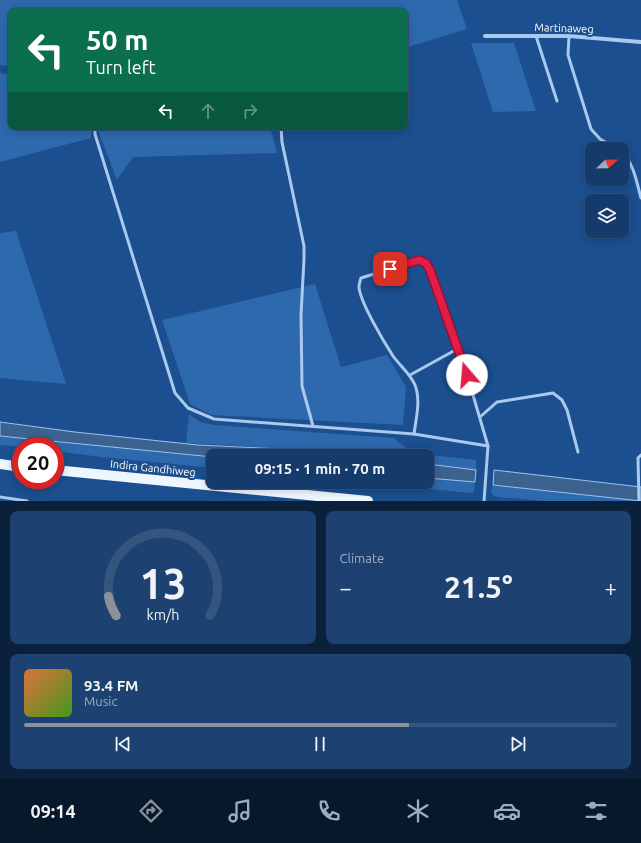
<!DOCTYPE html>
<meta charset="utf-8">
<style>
body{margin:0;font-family:Ubuntu,sans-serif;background:#1d4271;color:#f1f3f6;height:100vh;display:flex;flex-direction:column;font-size:15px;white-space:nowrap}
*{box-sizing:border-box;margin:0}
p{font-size:13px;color:#9dadc1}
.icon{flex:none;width:22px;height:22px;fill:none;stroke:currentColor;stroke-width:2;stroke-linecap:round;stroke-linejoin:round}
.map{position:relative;height:501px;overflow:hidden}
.side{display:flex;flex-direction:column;gap:10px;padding:10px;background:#0b203b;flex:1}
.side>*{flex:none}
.guide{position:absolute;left:8px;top:8px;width:400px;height:122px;border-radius:8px;box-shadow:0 2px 10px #0003,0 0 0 1px #33557e;background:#0b6e4f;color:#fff;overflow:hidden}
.needle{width:26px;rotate:68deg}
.tools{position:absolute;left:585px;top:142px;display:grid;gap:8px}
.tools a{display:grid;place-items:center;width:44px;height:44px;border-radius:8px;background:#143b6b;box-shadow:0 2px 10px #0003,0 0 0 1px #33557e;font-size:20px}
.speed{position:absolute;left:12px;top:437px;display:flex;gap:8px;font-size:20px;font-weight:700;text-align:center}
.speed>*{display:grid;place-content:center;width:52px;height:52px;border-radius:50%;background:#143b6b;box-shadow:0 2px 10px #0003,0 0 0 1px #33557e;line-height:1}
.speed .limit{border:6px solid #d22;background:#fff;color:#111}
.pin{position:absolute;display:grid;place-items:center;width:34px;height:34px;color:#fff;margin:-17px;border-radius:8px;box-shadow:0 2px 6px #0006}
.me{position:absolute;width:44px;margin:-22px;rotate:342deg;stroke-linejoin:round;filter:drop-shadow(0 0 3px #0008)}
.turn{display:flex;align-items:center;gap:14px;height:84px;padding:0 12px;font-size:18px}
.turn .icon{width:52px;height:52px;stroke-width:2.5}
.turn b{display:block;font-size:28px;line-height:34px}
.lanes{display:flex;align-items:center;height:38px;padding:0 12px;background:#0003;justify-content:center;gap:20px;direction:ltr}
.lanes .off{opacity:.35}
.big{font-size:30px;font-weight:600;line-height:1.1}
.side .card{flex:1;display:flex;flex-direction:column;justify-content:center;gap:6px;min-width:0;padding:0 14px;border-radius:8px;background:#1d4271}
.side .dial{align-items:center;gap:0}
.dial svg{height:104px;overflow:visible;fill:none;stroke:#33557e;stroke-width:7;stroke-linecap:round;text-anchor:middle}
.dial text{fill:#f1f3f6;stroke:none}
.song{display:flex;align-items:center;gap:12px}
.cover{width:48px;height:48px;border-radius:6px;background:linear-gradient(135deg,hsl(20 70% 55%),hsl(100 70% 35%))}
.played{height:4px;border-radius:2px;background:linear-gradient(90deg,#8c9099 65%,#33557e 65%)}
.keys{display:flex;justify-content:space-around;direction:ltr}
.heat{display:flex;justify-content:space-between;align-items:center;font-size:22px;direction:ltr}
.side .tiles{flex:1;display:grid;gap:10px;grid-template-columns:1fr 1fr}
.card:last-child{grid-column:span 2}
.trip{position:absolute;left:206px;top:449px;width:228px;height:40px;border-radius:8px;background:#143b6b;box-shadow:0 2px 10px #0003,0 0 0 1px #33557e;font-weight:600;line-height:40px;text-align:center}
.tab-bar{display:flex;height:64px;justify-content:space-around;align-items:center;background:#08182b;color:#9dadc1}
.tab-bar .icon{width:28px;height:28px}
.tab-bar .selected{color:#8c9099}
.tab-bar b{font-size:18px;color:#f1f3f6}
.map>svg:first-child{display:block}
.green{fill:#2e69ad}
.water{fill:#3c6290;stroke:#9cc4f0}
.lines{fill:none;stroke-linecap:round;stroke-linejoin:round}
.lane{stroke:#a9c9ee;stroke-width:3}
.street{stroke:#a9c9ee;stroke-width:4}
.primary{stroke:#f0f6ff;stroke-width:10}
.route-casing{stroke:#92132f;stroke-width:10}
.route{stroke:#e11d48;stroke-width:7}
.labels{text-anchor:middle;stroke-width:4;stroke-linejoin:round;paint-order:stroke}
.street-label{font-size:11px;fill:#fff;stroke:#1b4f8f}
</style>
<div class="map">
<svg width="641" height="501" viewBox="0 0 641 501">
<rect width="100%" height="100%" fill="#1b4f8f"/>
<!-- green -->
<g class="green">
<polygon points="0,0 457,0 467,29 405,48 405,11 11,11 11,66 0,65"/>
<polygon points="471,43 514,43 536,111 493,112"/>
<polygon points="0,73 11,75 11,127 91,127 91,138 0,162"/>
<polygon points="98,127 270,127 277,153 133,157 117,180 99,133"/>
<polygon points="16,231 66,384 0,378 0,233"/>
<polygon points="315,284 341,367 387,355 406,387 403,425 211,415 190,404 162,320"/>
<polygon points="189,414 200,422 214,425 394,438 412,453 476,460 476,470 427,464 427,456 362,456 324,451 186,443"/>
<polygon points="0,436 213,457 213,468 101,457 55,451 55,446 21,447 0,445"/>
<polygon points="427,478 475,482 474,492 472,493 355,482 427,482"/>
<polygon points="493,485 641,501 544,501 498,497 493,495 491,492"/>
</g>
<!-- water -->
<g class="water">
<polygon points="0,422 75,432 198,445 324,451 362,456 213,456 213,457 0,436"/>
<polygon points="427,464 476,470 475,482 427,478"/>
<polygon points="494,470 641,487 641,501 493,485"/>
</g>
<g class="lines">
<!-- lane -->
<g class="lane">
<polyline points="536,36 557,101"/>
<polyline points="569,36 568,55 591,129 600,139 618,149"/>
<polyline points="95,127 95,134 175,393 188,408 214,419 414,434 488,446"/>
<polyline points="281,127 282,142 304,246 304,259 301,315 302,386 313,426"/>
<path d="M 622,153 C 634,163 637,184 641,198"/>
<polyline points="410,375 459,348"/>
<polyline points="480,417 497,402 553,393 562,400 567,410 578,452"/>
<path d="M 414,434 C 416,419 421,400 415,385 C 410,373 400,366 393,356 C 384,342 360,302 359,287 C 359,284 360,281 361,278 L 419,260 L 426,263 L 430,270 L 463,361 L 488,446 L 484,501"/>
<polyline points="0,497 27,501"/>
<polyline points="639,501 638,458 641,455"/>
</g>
<!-- street -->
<polyline class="street" points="485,36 569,36 641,42"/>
<!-- primary -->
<g class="primary">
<polyline points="0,464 21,467"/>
<polyline points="55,470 368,501"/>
</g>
</g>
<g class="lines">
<defs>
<polyline id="route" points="390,269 419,260 426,263 430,270 467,375"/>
</defs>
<!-- route casing -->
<use href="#route" class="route-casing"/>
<!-- route -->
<use href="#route" class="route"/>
</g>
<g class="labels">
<!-- street labels -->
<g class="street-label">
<text transform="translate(564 28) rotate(2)" y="4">Martinaweg</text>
<text transform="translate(153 468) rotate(6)" y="4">Indira Gandhiweg</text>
</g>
</g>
</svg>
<div class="tools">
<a><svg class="needle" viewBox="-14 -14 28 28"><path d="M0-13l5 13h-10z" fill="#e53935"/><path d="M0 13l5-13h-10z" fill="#9dadc1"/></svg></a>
<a><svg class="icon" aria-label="layers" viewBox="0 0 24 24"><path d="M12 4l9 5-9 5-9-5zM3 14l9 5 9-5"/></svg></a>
</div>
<div class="speed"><div class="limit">20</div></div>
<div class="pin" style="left:390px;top:269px;background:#d93025"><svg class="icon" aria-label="arrive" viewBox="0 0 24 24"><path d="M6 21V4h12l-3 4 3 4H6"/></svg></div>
<svg class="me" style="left:467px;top:375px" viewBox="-20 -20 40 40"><circle r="19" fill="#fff"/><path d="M0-13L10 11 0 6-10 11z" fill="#e11d48"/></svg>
<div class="trip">09:15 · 1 min · 70 m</div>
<div class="guide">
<div class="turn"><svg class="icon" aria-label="left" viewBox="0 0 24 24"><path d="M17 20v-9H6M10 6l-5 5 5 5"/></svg><div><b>50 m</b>Turn left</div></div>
<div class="lanes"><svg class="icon" aria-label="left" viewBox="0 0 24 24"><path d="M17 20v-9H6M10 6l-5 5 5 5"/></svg><svg class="icon off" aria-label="ahead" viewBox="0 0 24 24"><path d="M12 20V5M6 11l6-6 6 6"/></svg><svg class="icon off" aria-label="right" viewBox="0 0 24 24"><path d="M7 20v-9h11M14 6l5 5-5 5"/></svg></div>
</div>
</div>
<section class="side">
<div class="tiles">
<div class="card dial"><svg viewBox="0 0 100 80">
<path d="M14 69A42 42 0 1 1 86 69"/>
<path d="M14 69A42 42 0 0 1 8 54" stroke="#8c9099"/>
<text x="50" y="56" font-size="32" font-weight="700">13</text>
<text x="50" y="72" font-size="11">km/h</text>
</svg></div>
<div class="card"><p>Climate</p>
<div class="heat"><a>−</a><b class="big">21.5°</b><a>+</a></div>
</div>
<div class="card">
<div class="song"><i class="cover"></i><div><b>93.4 FM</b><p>Music</p></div></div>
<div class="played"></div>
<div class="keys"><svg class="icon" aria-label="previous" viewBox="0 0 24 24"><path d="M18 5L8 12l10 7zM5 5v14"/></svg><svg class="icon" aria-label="pause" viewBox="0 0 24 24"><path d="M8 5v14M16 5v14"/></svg><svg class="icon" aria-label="next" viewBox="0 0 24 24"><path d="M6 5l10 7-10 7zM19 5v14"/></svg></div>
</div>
</div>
</section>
<nav class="tab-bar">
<b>09:14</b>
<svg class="icon selected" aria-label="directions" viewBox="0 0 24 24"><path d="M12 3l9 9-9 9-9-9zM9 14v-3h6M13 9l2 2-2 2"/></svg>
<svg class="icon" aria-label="music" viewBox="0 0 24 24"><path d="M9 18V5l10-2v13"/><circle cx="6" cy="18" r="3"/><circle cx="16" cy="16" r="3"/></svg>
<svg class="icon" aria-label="phone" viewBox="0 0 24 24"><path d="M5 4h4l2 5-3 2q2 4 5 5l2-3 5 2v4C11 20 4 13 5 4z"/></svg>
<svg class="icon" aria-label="climate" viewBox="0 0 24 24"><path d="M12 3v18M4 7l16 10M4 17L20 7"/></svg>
<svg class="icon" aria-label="car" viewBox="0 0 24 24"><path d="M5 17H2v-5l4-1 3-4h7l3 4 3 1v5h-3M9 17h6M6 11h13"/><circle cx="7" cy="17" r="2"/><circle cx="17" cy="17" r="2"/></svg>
<svg class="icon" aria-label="filters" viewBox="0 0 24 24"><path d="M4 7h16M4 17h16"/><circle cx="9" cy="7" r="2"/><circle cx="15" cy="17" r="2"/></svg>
</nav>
